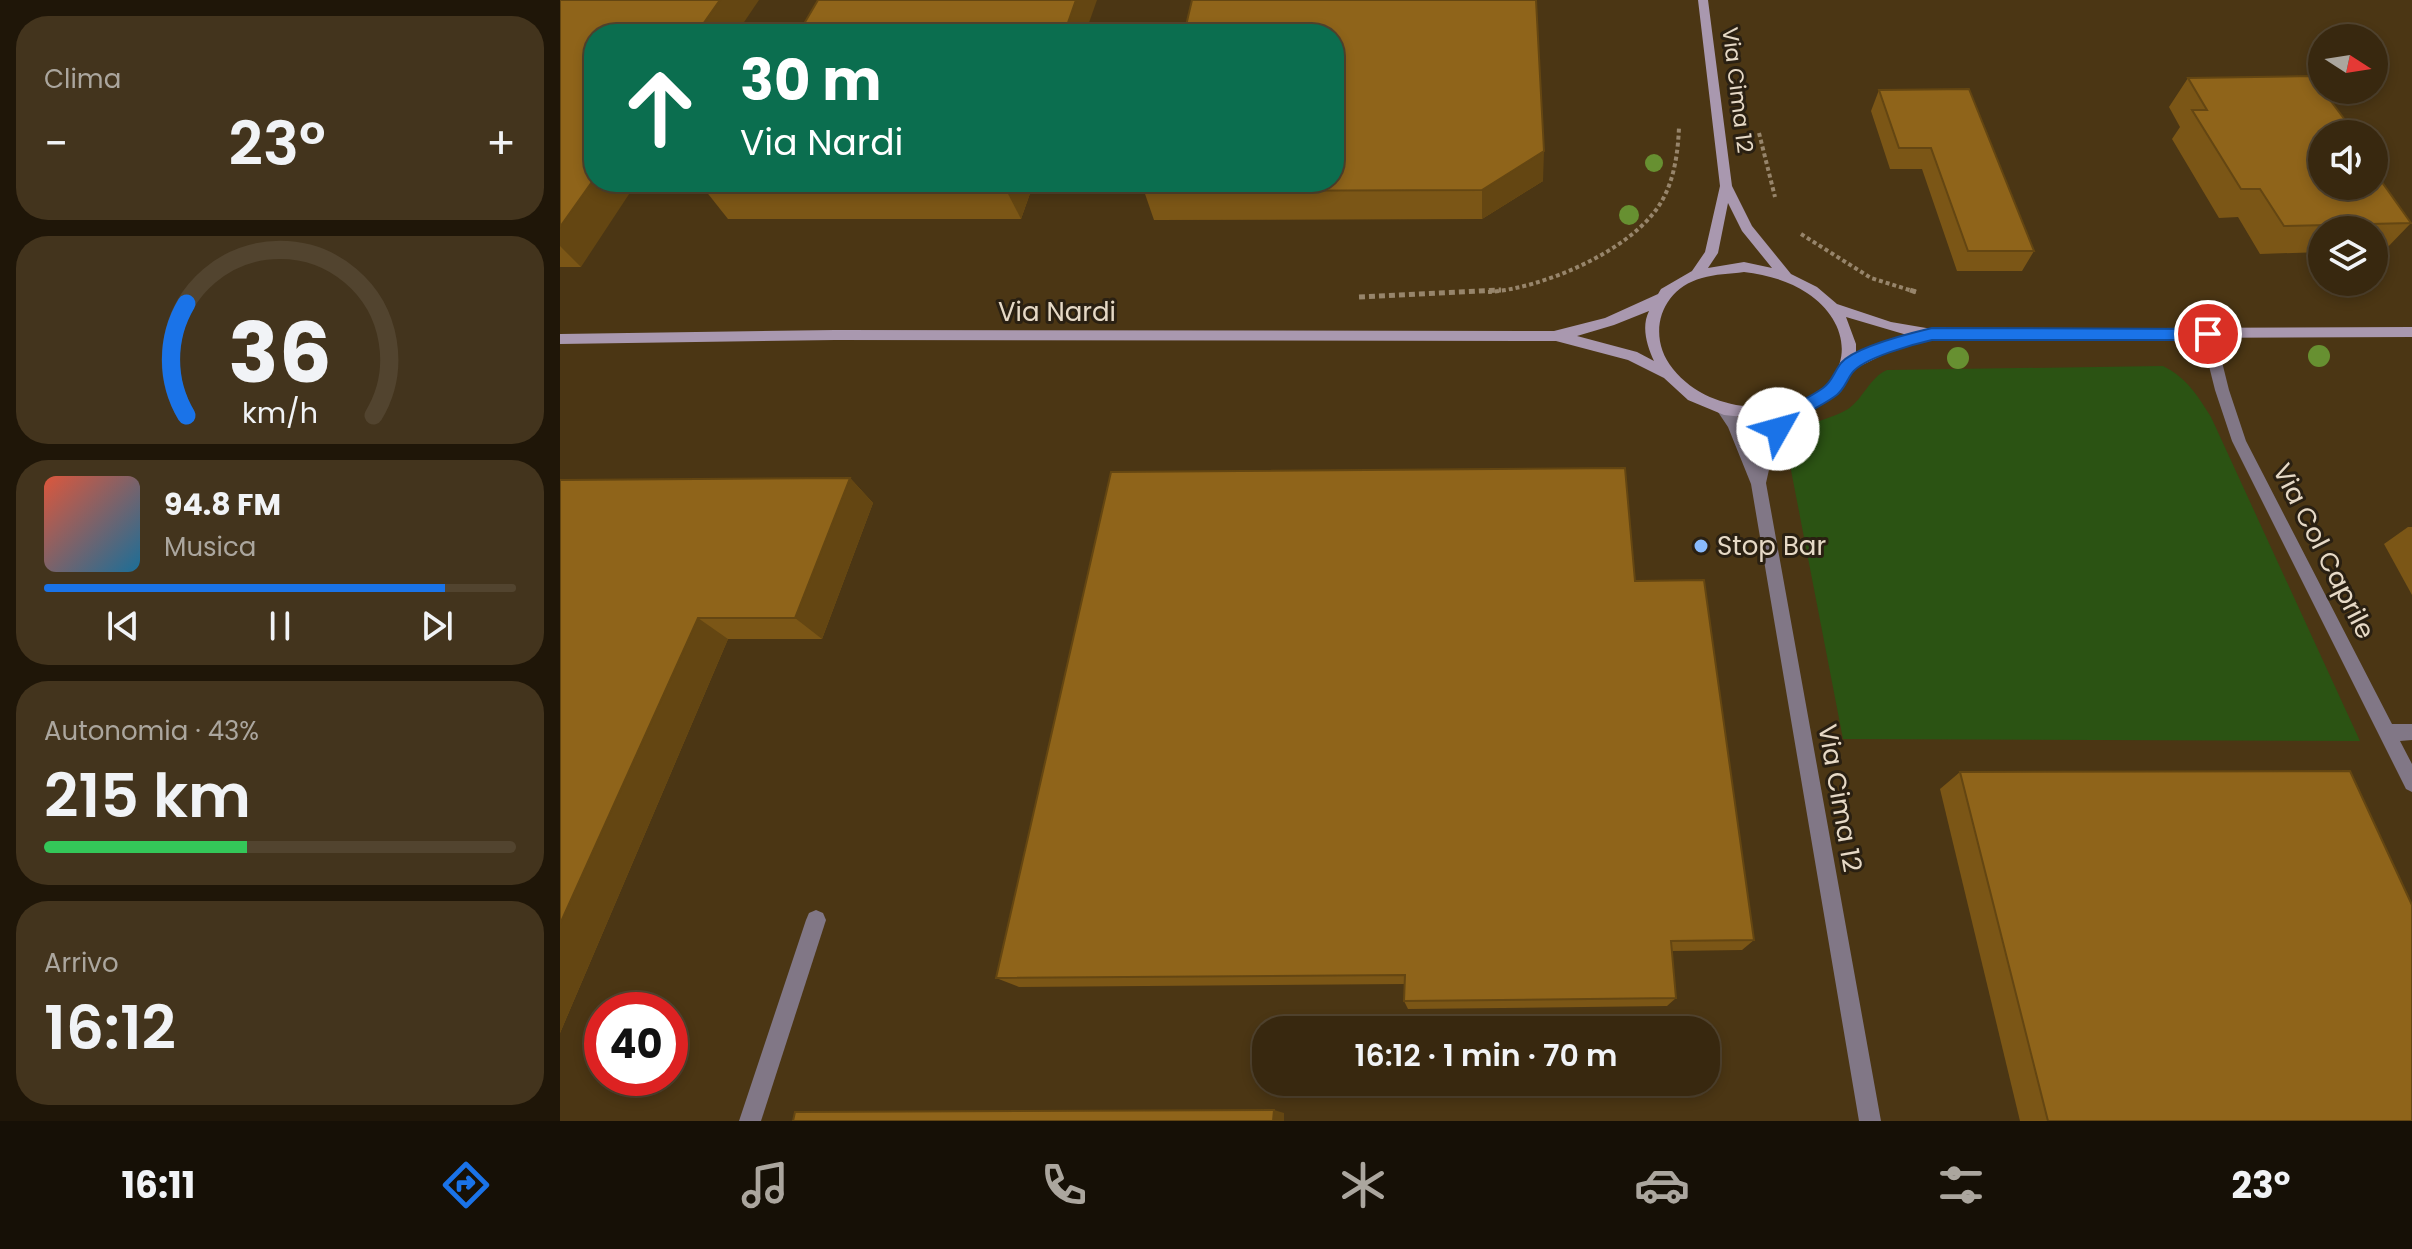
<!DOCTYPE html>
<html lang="it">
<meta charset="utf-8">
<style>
body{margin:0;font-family:Poppins,sans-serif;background:#43341d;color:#f1f3f6;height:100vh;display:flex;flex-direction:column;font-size:30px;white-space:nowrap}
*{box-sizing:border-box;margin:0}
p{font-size:26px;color:#aba69e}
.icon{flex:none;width:44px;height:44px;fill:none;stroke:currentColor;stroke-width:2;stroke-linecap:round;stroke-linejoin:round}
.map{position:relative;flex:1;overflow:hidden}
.drawer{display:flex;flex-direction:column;gap:16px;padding:16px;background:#1f1608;width:560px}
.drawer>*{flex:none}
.top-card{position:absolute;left:24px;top:24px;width:760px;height:168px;border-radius:32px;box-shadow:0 4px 12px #0003,0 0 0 2px #52442f;background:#0b6e4f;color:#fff;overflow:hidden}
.needle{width:52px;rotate:102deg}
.tools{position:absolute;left:1748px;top:24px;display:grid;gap:16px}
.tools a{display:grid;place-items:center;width:80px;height:80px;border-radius:50%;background:#38280f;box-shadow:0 4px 12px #0003,0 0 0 2px #52442f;font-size:40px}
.speed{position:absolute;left:24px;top:992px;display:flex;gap:16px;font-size:40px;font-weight:700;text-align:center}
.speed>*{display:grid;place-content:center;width:104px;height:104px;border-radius:50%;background:#38280f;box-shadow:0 4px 12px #0003,0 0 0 2px #52442f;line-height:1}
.speed .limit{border:12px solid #d22;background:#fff;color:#111}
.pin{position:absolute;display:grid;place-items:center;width:68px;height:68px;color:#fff;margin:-34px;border:4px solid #fff;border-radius:50%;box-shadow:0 2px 8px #0007}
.me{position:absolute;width:88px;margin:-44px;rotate:52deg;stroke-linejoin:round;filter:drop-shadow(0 0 6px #0008)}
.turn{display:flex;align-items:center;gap:28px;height:168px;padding:0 24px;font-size:36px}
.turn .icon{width:104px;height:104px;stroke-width:2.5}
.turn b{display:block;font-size:56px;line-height:68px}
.big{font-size:60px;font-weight:600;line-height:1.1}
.drawer .card{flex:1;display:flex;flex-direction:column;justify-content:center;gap:12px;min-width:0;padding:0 28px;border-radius:32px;background:#43341d}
.drawer .dial{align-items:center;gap:0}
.dial svg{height:208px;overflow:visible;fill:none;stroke:#52442f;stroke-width:7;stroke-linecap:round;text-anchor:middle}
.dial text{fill:#f1f3f6;stroke:none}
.song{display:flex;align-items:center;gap:24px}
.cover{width:96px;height:96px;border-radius:12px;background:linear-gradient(135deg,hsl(10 70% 55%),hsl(200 70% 35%))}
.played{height:8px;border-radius:4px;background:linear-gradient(90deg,#1a73e8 85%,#52442f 85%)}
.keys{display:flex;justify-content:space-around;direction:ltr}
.heat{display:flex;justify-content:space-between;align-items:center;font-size:44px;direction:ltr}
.charge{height:12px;border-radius:6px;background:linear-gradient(90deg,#34c759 43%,#52442f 0)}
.trip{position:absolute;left:692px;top:1016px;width:468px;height:80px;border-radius:32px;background:#38280f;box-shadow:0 4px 12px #0003,0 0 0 2px #52442f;font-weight:600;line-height:80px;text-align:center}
.tabs{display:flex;height:128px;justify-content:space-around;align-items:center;background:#161006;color:#aba69e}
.tabs .icon{width:56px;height:56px}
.tabs .active{color:#1a73e8}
.tabs b{font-size:36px;color:#f1f3f6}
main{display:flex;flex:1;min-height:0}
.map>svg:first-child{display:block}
.green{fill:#2b5313}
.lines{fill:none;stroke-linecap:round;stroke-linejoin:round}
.path-far1{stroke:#97856b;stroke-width:4;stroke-dasharray:4 3;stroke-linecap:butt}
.path{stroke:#97856b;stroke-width:5;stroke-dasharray:6 4;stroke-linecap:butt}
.minor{fill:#817786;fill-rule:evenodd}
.tertiary{fill:#817786;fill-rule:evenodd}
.secondary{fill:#a998af;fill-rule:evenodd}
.tree{fill:#679031}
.wall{fill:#7b5616}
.shaded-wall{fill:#644612}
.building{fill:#8f641a;stroke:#644612;stroke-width:2}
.route{fill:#1a73e8;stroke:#114b97;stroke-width:2}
.poi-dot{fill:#89bafc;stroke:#2a2012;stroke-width:3}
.labels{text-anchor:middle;stroke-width:6;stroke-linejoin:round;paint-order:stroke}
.far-street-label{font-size:22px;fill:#e6d9c6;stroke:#2a2012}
.street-label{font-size:26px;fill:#e6d9c6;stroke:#2a2012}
.poi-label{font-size:26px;fill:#e6d9c6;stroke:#2a2012;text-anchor:start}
</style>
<main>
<section class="drawer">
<div class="card"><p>Clima</p>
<div class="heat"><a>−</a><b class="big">23°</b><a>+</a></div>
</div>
<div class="card dial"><svg viewBox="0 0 100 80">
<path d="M14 69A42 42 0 1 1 86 69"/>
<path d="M14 69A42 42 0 0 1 14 26" stroke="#1a73e8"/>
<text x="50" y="56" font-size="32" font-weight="700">36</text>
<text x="50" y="72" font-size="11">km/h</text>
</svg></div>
<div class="card">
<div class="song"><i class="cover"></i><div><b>94.8 FM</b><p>Musica</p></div></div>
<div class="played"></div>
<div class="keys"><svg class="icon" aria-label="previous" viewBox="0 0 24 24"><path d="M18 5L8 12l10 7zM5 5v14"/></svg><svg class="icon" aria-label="pause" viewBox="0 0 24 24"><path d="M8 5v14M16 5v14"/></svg><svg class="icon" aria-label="next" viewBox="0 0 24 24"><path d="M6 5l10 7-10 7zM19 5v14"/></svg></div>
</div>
<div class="card"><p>Autonomia · 43%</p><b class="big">215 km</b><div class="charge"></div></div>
<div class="card"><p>Arrivo</p><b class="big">16:12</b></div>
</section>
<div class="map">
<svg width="1852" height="1121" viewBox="0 0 1852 1121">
<rect width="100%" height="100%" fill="#4b3614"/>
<!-- green -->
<path class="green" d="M 1603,366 C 1626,377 1638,396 1651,417 L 1800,741 L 1283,739 L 1230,465 C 1232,451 1232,440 1242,431 C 1254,420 1274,418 1288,409 C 1303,399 1310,377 1327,370 Z"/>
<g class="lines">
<!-- path-far1 -->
<g class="path-far1">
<polyline points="1199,133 1215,197"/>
<polyline points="1241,234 1311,278 1356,292"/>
<path d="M 928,292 C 981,289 1071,251 1100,204 C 1114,182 1118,153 1119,127"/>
</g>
<!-- path -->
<g class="path">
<polyline points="1350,290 1356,292"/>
<polyline points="799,297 941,290"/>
</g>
<!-- minor -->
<g class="minor">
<polygon points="1648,329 1655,334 1669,390 1686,441 1832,724 1852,724 1852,740 1840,741 1852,764 1852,792 1846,789 1672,441 1655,390 1641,334"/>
<polygon points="256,910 263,913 266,920 201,1121 179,1121 246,920 249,913"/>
</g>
<!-- tertiary -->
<path class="tertiary" d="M 1163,403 C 1181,412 1189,442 1196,460 L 1201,447 L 1228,407 L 1238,407 L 1240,411 L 1213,452 L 1206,483 L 1321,1121 L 1299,1121 L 1191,484 L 1168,427 L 1156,409 Z"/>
<!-- secondary -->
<path class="secondary" d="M 1138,0 L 1148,0 L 1172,186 L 1192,226 L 1231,274 L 1257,287 L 1277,304 L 1331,322 L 1372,329 L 1852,327 L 1852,337 L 1369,339 L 1339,347 L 1292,370 L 1286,381 L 1274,395 L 1258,406 L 1234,416 L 1213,420 L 1164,415 L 1128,400 L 1104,378 L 1068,360 L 996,341 L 275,340 L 0,344 L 0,334 L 275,330 L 994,331 L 1045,318 L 1098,294 L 1101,289 L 1132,271 L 1145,252 L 1160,186 ZM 1168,203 L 1182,231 L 1212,268 L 1184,262 L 1148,268 L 1158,253 ZM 1184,272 C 1206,275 1228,280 1247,293 C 1290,321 1297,374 1246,399 C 1229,408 1212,408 1193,407 C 1163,405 1133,394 1113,369 C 1086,336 1100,289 1142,278 C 1155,274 1170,274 1184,272 ZM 1089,311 C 1081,327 1087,346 1094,361 L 1077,352 L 1017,336 L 1054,325 ZM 1286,317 L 1347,335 L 1330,339 L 1296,356 L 1296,344 Z"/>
</g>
<!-- trees -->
<g class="tree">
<circle cx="1094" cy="163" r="9"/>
<circle cx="1069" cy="215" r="10"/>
<circle cx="1759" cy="356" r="11"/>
<circle cx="1398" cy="358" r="11"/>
</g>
<!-- wall -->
<g class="wall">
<polygon points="0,0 21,267 0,267"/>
<polygon points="1628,78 1791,128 1787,133 1851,223 1824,251 1814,251 1814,230 1762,230 1762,252 1700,254 1678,217 1659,218 1612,139 1620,127 1609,107"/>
<polygon points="1319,90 1474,251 1462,271 1397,271 1362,169 1330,169 1311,111"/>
<polygon points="983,181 922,219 594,220 584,191"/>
<polygon points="150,182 474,182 461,219 168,219 145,190"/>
<polygon points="290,478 313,503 262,639 168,639 0,1033 0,480"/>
<polygon points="1848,527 1852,527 1852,595 1824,544"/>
<polygon points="1075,581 1194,940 1182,950 1112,951 1116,998 1107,1006 848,1009 844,1001 845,984 459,987 436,978"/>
<polygon points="1400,772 1852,1121 1460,1121 1380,789"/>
</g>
<!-- shaded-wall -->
<g class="shaded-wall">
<polygon points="160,0 199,0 176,34 136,34"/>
<polygon points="516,0 537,0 525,34 504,34"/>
<polygon points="984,151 983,181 922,219 922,190"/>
<polygon points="34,179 34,182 77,182 21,267 0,246 0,227"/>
<polygon points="449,182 474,182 461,219 446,190"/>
<polygon points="290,478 313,503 262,639 235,618"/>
<polygon points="138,618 168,639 0,1033 0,924"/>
<polygon points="714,1110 724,1113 724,1121 713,1121"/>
</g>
<!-- building -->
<g class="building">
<polygon points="0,0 160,0 136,34 34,34 34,179 0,227"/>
<polygon points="258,0 516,0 504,34 238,34"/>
<polygon points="632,0 976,0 984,151 922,190 584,191 586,182 774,182 774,34 624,34"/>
<polygon points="1752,76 1791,128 1784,128 1788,134 1762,134 1762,186 1814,186 1814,171 1851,223 1724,226 1700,189 1681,189 1632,110 1647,110 1628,78"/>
<polygon points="1409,89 1474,251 1408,251 1371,148 1339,148 1319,90"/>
<polygon points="150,182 449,182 446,190 145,190"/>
<polygon points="1065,468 1075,581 1144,580 1194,940 1111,941 1116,998 844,1001 845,975 436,978 551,472"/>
<polygon points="290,478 235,618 138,618 0,924 0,480"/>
<polygon points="1790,771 1852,905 1852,1121 1488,1121 1400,772"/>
<polygon points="714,1110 713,1121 233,1121 235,1112"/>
</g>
<!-- route -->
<path class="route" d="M 1372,328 L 1648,329 L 1656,334 L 1648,340 L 1372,340 C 1354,344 1303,358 1292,373 C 1286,381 1284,391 1274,397 C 1252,412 1243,411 1224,434 L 1212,434 L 1210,429 C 1223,406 1242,403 1263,388 C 1272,382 1274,372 1281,363 C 1295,347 1351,333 1372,328 Z"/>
<!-- markers -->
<circle class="poi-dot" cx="1141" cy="546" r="8"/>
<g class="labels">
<!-- far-street labels -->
<g class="far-street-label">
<text transform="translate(1178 90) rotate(83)" y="8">Via Cima 12</text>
</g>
<!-- street labels -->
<g class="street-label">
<text x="497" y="321">Via Nardi</text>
<text transform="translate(1764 551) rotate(63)" y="9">Via Col Caprile</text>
<text transform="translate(1280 798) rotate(80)" y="9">Via Cima 12</text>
</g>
<!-- poi labels -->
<g class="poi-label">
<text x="1157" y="555">Stop Bar</text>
</g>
</g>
</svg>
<div class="tools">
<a><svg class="needle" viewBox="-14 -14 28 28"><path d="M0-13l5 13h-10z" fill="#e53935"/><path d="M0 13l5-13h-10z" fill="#aba69e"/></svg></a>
<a><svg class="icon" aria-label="sound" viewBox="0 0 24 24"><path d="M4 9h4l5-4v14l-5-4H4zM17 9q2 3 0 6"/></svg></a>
<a><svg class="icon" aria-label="layers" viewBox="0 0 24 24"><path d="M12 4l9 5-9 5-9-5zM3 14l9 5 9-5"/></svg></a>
</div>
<div class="speed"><div class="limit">40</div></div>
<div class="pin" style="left:1648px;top:334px;background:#d93025"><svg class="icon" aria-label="arrive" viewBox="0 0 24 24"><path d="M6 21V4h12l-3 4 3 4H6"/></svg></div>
<svg class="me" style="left:1218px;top:429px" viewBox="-20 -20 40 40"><circle r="19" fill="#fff"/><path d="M0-13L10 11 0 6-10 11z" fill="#1a73e8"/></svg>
<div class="trip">16:12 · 1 min · 70 m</div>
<div class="top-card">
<div class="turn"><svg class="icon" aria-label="ahead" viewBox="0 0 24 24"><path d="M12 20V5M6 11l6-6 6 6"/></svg><div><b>30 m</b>Via Nardi</div></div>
</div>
</div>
</main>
<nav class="tabs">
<b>16:11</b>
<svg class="icon active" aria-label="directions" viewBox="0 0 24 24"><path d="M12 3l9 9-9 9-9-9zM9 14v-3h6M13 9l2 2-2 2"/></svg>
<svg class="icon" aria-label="music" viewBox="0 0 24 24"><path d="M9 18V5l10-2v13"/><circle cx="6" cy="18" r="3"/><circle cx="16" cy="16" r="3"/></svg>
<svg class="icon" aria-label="phone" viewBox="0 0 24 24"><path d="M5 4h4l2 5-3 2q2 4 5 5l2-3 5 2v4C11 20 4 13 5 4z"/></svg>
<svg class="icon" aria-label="climate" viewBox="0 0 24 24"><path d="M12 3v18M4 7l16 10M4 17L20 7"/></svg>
<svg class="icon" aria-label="car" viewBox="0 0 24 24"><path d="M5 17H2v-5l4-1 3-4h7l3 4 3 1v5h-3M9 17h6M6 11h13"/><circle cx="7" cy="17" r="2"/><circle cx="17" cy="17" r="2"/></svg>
<svg class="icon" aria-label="filters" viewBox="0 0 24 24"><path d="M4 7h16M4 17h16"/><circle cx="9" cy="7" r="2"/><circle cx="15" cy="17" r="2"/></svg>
<b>23°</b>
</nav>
